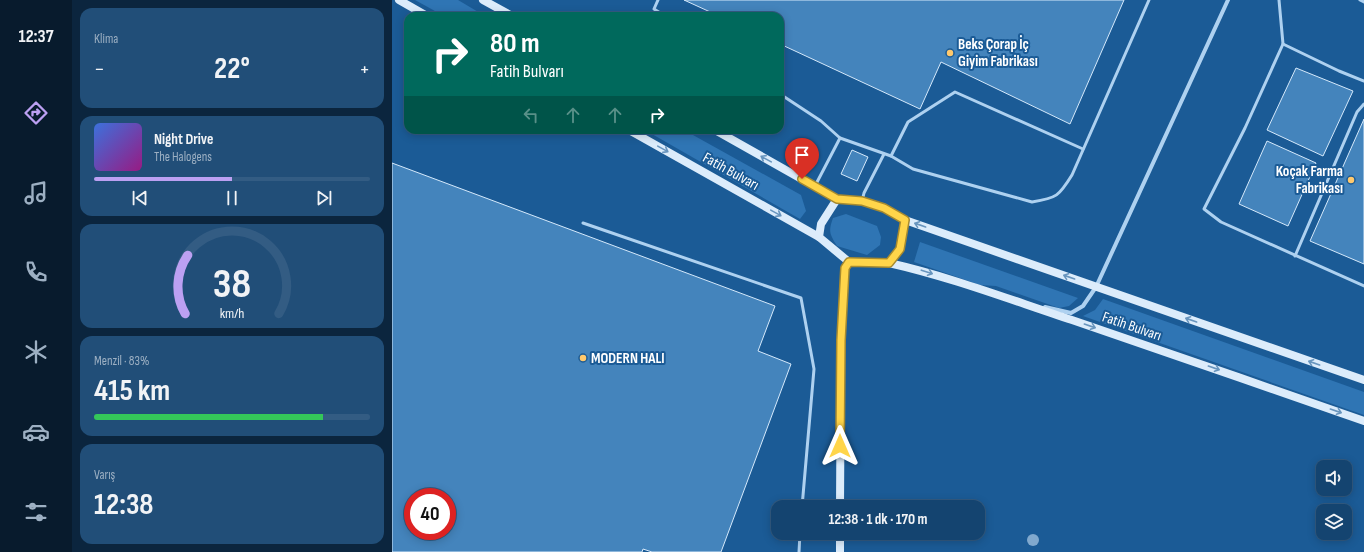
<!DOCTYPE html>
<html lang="tr">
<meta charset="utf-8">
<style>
body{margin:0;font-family:"Sofia Sans Condensed",sans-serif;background:#214e78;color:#f1f3f6;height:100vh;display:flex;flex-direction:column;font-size:15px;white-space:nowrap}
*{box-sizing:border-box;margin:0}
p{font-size:13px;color:#9db0c3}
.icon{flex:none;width:22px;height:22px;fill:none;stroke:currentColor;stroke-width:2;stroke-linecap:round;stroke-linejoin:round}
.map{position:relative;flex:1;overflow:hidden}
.details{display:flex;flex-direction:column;gap:8px;padding:8px;background:#0b253e;width:320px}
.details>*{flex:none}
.guide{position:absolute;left:12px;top:12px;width:380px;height:122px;border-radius:12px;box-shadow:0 2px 10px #0003,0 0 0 1px #335c83;background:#00695c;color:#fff;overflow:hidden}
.buttons{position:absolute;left:924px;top:460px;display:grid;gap:8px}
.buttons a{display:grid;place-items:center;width:36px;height:36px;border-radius:8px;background:#144470;box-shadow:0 2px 10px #0003,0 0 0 1px #335c83;font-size:20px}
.speed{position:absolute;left:12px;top:488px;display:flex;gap:8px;font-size:20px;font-weight:700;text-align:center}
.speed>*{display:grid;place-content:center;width:52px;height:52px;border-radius:50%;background:#144470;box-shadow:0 2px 10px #0003,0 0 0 1px #335c83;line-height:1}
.speed .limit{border:6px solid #d22;background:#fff;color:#111}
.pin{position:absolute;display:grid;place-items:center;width:34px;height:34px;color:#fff;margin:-41px -17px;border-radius:50% 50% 50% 0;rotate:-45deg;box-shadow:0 0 4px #0007}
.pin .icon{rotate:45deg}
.me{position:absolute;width:44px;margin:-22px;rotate:0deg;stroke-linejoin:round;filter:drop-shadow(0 0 3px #0008)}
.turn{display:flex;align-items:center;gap:14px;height:84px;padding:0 20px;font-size:18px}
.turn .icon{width:52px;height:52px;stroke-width:2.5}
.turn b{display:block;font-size:28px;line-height:34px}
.lanes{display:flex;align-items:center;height:38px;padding:0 20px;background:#0003;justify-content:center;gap:20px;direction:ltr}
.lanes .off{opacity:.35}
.big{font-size:30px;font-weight:700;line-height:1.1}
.details .widget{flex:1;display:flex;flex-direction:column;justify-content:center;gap:6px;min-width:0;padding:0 14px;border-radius:12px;background:#214e78}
.details .dial{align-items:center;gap:0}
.dial svg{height:104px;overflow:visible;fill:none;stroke:#335c83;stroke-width:7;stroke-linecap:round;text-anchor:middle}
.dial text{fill:#f1f3f6;stroke:none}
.song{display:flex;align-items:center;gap:12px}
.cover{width:48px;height:48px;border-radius:6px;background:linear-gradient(135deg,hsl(220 70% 55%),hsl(310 70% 35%))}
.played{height:4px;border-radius:2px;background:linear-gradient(90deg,#bca0f2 50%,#335c83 50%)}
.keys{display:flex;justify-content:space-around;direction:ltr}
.heat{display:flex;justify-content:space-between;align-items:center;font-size:22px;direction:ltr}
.charge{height:6px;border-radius:3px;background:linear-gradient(90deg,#34c759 83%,#335c83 0)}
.trip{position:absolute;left:379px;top:500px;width:214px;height:40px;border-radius:12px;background:#144470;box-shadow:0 2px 10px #0003,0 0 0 1px #335c83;font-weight:700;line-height:40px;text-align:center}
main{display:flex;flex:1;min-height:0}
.dock{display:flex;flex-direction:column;width:72px;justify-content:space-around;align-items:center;background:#081b2d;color:#9db0c3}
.dock .icon{width:28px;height:28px}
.dock .selected{color:#bca0f2}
.dock b{font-size:18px;color:#f1f3f6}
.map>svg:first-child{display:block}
.green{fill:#2f75b4}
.building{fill:#4484bc;stroke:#d5e9fb;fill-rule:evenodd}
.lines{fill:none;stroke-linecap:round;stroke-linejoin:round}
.lane{stroke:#aed1f0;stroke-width:3}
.street{stroke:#aed1f0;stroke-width:4}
.secondary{stroke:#dcecfb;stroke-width:8}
.tree{fill:#81a9ce}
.oneway{stroke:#6895be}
.route-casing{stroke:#a68a30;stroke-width:10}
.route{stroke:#ffd54a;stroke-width:7}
.poi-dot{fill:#ffc96d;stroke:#1b5b96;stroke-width:1.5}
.labels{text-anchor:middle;stroke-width:4;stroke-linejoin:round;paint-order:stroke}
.poi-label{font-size:15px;font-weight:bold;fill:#fff;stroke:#1b5b96;text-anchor:start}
.street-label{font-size:15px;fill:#fff;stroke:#1b5b96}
</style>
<main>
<nav class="dock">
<b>12:37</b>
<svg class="icon selected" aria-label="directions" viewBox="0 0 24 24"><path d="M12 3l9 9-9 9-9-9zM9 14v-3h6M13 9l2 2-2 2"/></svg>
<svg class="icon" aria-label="music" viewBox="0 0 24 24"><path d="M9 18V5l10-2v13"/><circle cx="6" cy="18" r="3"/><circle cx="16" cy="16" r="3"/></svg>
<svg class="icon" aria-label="phone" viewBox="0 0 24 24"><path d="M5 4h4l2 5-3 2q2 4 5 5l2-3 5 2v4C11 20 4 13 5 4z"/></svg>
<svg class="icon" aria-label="climate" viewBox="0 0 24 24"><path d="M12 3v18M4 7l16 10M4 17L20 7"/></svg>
<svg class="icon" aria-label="car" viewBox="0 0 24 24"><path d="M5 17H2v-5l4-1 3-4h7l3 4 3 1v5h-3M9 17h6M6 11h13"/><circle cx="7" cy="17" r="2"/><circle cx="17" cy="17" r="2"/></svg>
<svg class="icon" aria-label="filters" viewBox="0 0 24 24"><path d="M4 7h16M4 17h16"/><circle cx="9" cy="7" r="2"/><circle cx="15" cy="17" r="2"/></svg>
</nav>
<section class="details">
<div class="widget"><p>Klima</p>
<div class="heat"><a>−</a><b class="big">22°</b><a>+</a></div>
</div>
<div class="widget">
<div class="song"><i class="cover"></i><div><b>Night Drive</b><p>The Halogens</p></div></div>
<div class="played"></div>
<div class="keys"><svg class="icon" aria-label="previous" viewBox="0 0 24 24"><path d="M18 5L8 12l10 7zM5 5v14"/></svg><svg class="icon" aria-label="pause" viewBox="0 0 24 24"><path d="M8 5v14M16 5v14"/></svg><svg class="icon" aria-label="next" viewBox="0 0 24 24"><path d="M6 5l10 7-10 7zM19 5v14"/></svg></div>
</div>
<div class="widget dial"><svg viewBox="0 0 100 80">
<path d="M14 69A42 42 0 1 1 86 69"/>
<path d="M14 69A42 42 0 0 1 16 24" stroke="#bca0f2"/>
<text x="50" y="56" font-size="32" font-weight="700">38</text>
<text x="50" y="72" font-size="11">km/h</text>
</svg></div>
<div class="widget"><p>Menzil · 83%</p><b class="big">415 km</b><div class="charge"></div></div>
<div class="widget"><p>Varış</p><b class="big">12:38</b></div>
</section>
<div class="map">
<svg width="972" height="552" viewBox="0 0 972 552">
<rect width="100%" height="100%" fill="#1b5b96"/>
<!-- green -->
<g class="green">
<polygon points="23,0 66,0 93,16 52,16"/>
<polygon points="253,130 292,130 409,195 414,211 408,219"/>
<path d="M 454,214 L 485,226 L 489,237 L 488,245 L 475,255 L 445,246 C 438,234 436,232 441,218 Z"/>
<polygon points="528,242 686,298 677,306 667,308 604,286 588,285 522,262"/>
<polygon points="711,299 972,392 972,415 691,316 703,310"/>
</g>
<!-- building -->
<g class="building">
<polygon points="292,0 732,0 678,124 549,62 528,109 388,44 388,16 327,16"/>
<polygon points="904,68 961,91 931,156 875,130"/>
<polygon points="972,119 972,264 918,241"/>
<polygon points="875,141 924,163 896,226 847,204"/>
<polygon points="460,150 476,157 465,181 449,174"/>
<path d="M 0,163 L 383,306 L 366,351 L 399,364 L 329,552 L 260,552 L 251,549 L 250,552 L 0,552 ZM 21,497 L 55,497 L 55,531 L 21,531 Z"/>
</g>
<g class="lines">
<!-- lane -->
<g class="lane">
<polyline points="266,0 262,9 273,16"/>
<polyline points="887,0 891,44 853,128 812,209 829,222 972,286"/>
<polyline points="968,0 972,2"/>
<polyline points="891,44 947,71 972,81"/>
<path d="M 388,94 L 429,121 L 448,138 L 499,156 L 521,169 L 640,202 C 665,198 667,196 680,175 L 757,0"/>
<polyline points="499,156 516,122 563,92 691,149"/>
<polyline points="423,186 448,138"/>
<polyline points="470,201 472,193 492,154"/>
<polyline points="191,223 409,298 422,369 410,507"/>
<polyline points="903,256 965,112 972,104"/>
<polyline points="407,552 408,533"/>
</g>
<!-- street -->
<polyline class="street" points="653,307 679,313 691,306 704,287 836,0"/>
<!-- secondary -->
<g class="secondary">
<polyline points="7,0 35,16"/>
<polyline points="91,0 120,16"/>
<polyline points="237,130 427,237"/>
<polyline points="323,130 445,199"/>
<polygon points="445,199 470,201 492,208 513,220 508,249 497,263 457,262 427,237 429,224"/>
<polyline points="513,220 972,380"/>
<path d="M 497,263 C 559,277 619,300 680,320 C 777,353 875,387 972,421"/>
<polyline points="448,507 449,341 453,268 457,262"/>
<polyline points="448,552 448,533"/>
</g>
</g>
<!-- trees -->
<circle class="tree" cx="641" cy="540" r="6"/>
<!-- one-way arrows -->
<defs><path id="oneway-shaft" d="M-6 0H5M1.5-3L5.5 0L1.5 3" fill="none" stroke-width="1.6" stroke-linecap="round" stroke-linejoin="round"/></defs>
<g class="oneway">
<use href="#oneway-shaft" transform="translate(271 149) rotate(29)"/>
<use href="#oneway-shaft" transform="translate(374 159) rotate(-151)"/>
<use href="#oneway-shaft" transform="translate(384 213) rotate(29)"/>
<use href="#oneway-shaft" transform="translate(528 225) rotate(-161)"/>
<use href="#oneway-shaft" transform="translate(535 272) rotate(18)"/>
<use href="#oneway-shaft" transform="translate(677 277) rotate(-161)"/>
<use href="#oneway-shaft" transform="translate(799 320) rotate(-161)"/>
<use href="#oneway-shaft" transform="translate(698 326) rotate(19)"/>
<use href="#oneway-shaft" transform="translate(922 363) rotate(-161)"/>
<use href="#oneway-shaft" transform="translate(822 368) rotate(19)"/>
<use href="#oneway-shaft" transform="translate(944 411) rotate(19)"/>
</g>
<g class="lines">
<defs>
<polyline id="route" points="410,179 445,199 470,201 492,208 513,220 508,249 497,263 457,262 453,268 449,340 448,446"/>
</defs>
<!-- route casing -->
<use href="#route" class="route-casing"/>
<!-- route -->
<use href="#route" class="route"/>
</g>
<!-- markers -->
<g class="poi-dot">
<circle cx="558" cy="53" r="4"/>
<circle cx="959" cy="180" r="4"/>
<circle cx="191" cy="358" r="4"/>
</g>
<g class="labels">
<!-- poi labels -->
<g class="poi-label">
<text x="566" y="49">Beks Çorap İç<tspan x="566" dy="17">Giyim Fabrikası</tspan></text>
<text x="951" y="176" text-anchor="end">Koçak Farma<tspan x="951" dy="17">Fabrikası</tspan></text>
<text x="199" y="363">MODERN HALI</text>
</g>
<!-- street labels -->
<g class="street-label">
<text transform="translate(339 171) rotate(29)" y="5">Fatih Bulvarı</text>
<text transform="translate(740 326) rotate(19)" y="5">Fatih Bulvarı</text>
</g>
</g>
</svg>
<div class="buttons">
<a><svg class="icon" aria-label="sound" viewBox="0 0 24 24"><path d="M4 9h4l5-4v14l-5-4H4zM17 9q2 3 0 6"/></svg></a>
<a><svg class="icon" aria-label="layers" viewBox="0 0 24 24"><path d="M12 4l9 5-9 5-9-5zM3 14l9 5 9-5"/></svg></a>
</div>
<div class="speed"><div class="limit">40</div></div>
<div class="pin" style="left:410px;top:179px;background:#d93025"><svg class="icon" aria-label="arrive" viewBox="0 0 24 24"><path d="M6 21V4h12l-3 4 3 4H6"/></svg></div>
<svg class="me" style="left:448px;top:446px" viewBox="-20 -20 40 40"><path d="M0-17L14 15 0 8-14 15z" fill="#ffd54a" stroke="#fff" stroke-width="4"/></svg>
<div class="trip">12:38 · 1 dk · 170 m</div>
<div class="guide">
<div class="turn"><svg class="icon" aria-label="right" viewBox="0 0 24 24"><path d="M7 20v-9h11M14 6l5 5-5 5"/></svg><div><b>80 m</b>Fatih Bulvarı</div></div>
<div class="lanes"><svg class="icon off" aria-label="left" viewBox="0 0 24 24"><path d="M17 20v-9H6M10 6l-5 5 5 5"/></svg><svg class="icon off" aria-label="ahead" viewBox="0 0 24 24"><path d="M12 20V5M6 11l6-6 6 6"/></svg><svg class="icon off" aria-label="ahead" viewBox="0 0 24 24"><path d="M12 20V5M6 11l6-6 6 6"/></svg><svg class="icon" aria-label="right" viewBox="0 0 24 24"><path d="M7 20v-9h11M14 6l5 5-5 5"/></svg></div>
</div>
</div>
</main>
